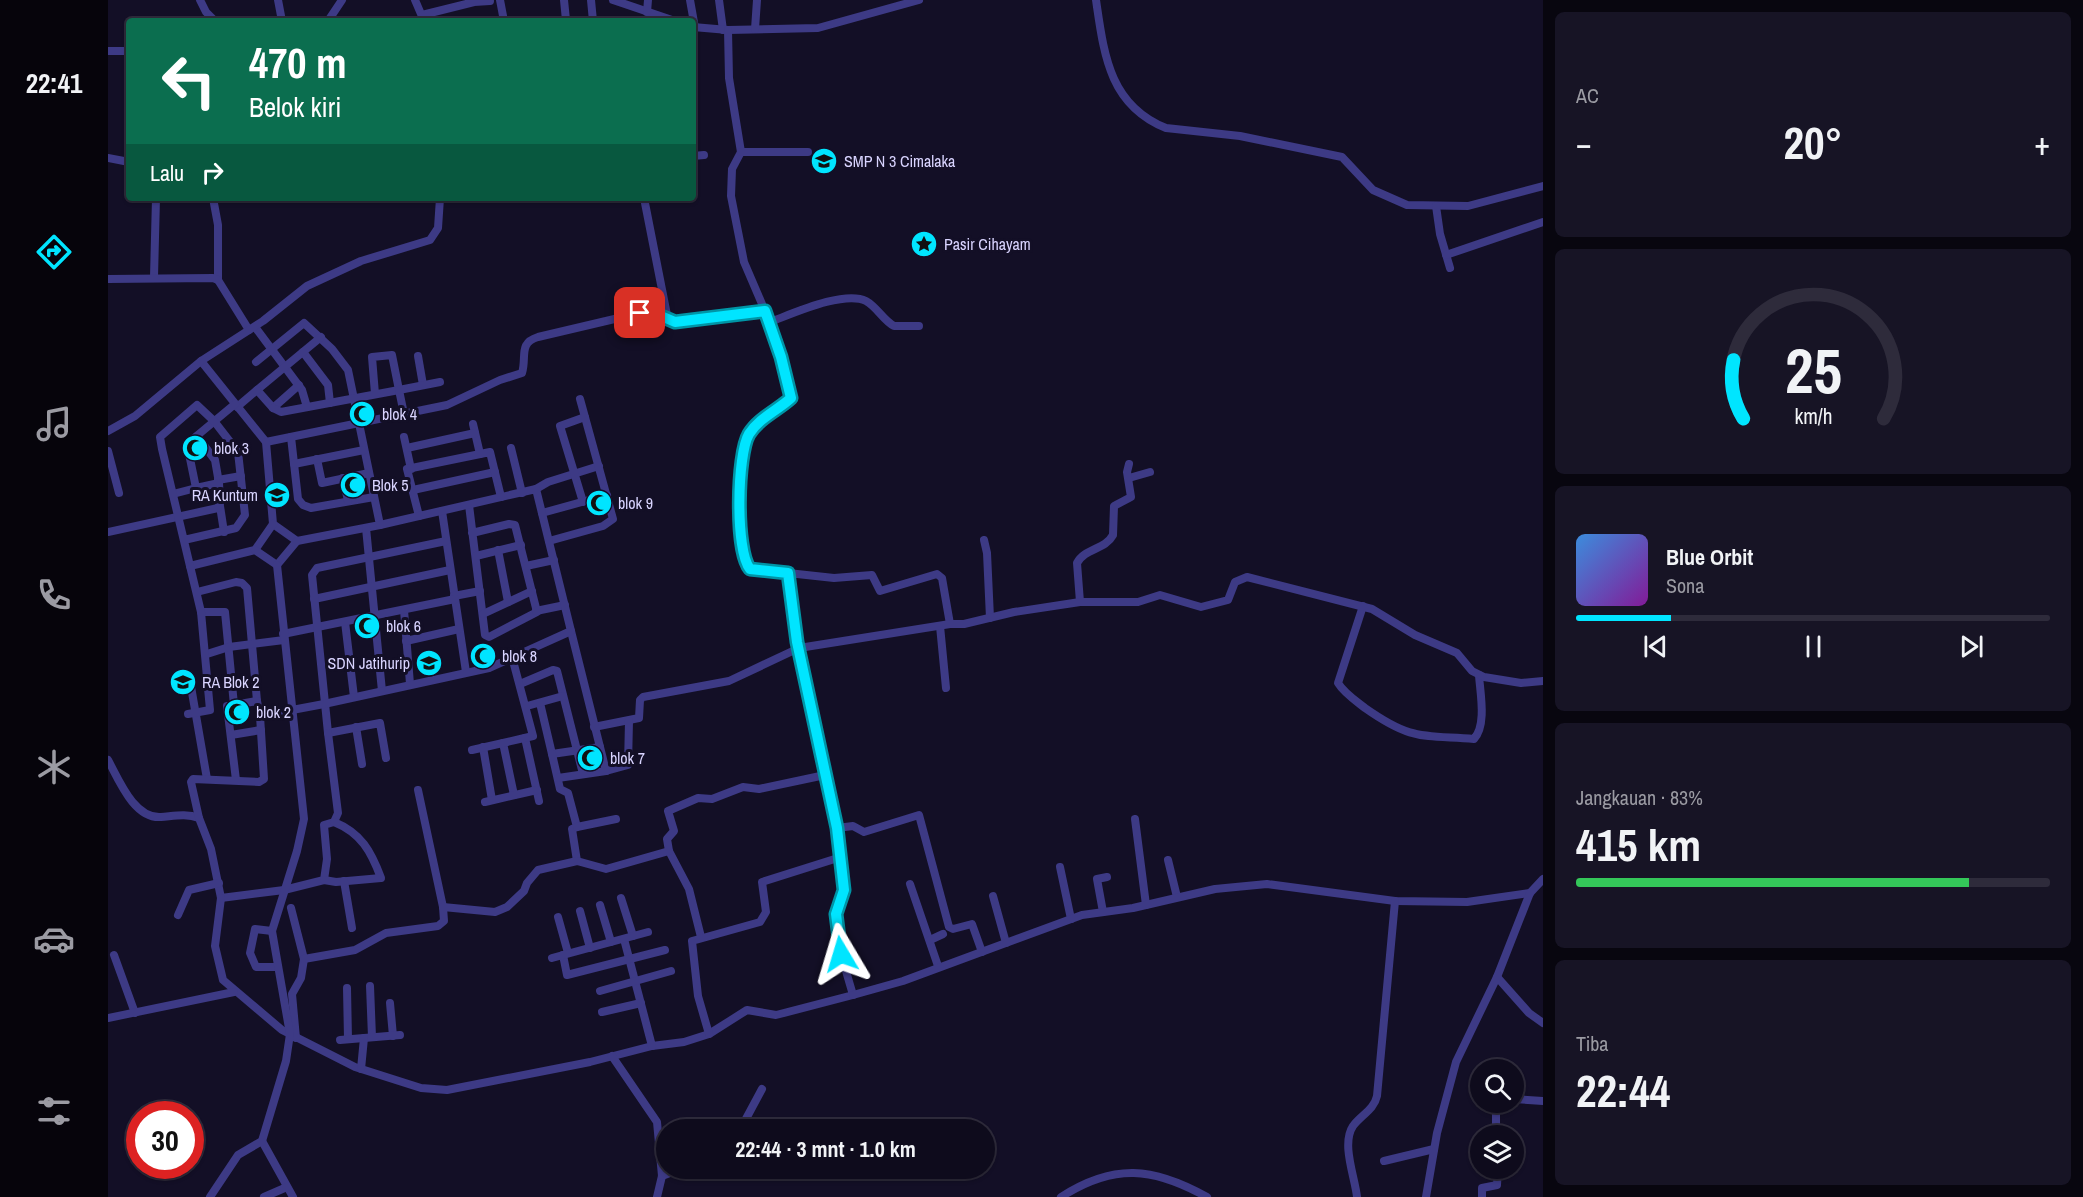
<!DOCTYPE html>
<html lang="id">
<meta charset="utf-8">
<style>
body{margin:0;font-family:"Archivo Narrow",sans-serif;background:#171425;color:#f1f3f6;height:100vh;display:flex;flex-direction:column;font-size:22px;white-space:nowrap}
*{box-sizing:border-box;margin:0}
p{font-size:20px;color:#9b9ba3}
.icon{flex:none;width:33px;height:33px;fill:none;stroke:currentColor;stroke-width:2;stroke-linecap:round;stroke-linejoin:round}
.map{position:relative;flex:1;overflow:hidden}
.side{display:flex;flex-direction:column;gap:12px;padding:12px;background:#08060f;width:540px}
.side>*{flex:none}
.banner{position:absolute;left:18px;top:18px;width:570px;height:183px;border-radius:6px;box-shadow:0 2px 4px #0004,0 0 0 2px #2e2b3b;background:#0b6e4f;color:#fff;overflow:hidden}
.fabs{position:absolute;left:1362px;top:1059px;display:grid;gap:12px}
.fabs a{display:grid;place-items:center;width:54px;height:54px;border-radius:50%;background:#0e0b1c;box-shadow:0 2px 4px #0004,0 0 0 2px #2e2b3b;font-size:30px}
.speed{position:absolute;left:18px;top:1101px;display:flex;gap:12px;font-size:30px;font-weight:700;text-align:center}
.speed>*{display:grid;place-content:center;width:78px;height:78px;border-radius:50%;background:#0e0b1c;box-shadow:0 2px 4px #0004,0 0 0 2px #2e2b3b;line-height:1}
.speed .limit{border:9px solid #d22;background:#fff;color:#111}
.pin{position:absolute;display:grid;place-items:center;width:51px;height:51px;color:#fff;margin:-26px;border-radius:12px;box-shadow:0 3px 9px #0006}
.me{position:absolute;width:66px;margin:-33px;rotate:353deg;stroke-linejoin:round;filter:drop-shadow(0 0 4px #0008)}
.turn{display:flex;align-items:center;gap:21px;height:126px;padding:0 24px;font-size:27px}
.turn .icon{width:78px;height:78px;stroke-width:2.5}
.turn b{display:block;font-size:42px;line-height:51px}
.then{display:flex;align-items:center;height:57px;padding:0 24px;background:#0003;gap:12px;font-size:22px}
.big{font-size:45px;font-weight:800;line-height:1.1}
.side .widget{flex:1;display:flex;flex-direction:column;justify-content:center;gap:9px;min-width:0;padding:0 21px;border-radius:9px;background:#171425}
.side .dial{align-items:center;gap:0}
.dial svg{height:156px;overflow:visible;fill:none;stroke:#2e2b3b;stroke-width:7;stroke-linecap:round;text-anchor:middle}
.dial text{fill:#f1f3f6;stroke:none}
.song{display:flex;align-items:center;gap:18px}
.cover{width:72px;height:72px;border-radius:9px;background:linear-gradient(135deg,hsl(210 70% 55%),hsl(290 70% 35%))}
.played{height:6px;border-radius:3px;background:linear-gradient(90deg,#00e5ff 20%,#2e2b3b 20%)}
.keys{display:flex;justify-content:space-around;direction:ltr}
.heat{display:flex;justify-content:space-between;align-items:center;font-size:33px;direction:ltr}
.charge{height:9px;border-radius:4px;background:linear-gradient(90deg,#34c759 83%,#2e2b3b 0)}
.trip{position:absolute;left:548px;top:1119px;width:339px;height:60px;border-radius:30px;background:#0e0b1c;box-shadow:0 2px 4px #0004,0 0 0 2px #2e2b3b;font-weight:800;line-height:60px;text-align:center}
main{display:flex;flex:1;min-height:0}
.tab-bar{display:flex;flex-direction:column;width:108px;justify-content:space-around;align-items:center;background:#06040b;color:#9b9ba3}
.tab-bar .icon{width:42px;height:42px}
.tab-bar .active{color:#00e5ff}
.tab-bar b{font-size:27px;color:#f1f3f6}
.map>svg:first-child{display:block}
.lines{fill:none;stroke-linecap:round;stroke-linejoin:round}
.minor{stroke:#3d3a85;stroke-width:8}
.route-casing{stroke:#0095a6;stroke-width:15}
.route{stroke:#00e5ff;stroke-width:10}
.labels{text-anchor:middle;stroke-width:6;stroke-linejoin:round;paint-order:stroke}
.poi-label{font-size:16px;fill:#d9d4ff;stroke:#130f26;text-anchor:start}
</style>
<main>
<nav class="tab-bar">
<b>22:41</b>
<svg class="icon active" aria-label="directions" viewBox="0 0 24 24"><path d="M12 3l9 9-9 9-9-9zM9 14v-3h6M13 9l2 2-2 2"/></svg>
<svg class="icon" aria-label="music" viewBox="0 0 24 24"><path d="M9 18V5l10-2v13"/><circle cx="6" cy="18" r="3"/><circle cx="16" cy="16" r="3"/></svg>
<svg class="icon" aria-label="phone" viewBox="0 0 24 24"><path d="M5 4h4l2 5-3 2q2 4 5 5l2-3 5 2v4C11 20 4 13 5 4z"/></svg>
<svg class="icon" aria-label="climate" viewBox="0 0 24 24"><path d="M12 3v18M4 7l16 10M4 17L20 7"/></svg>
<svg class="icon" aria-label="car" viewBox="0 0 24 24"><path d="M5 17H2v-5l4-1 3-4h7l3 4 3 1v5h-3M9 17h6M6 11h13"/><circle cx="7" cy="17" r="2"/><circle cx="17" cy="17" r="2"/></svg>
<svg class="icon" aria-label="filters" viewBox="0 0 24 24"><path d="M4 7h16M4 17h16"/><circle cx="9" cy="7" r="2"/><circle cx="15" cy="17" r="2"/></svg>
</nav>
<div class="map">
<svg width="1435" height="1197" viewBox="0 0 1435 1197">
<rect width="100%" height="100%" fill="#130f26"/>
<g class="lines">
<!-- minor -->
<g class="minor">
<polyline points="92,0 98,12 107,21"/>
<polyline points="170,0 174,21"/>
<polyline points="307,0 316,21"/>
<polyline points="392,0 396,21"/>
<polyline points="456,0 458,20"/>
<polyline points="483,0 485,21"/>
<polyline points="505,0 567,21"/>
<polyline points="582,0 587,28"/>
<polyline points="611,0 615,30"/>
<path d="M 988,0 C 996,54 1001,105 1058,128 L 1132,136 L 1234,157 L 1265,190 L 1299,205 L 1360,206 L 1435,186"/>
<polyline points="539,12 540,0"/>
<polyline points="314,15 366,2 382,1"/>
<polyline points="220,21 234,0"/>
<polyline points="585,27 620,30 710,28 811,0"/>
<polyline points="647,29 649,0"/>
<polyline points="620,30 621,78 633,152 624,169 623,196 636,262 657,311"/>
<polyline points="0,51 21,51"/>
<polyline points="633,152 700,152"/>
<polyline points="585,156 596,155"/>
<polyline points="0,158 21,162"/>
<polyline points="105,198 110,225 110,280"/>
<polyline points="536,198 560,320"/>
<polyline points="1328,206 1332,234 1342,268"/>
<polyline points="1338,255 1435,222"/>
<polyline points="46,277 48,198"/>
<polyline points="0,279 105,278 110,280 141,330"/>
<path d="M 662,322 C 684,314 736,290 758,301 C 769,307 775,320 786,326 L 811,326"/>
<polyline points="147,327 194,390 199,407"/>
<polyline points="195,352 220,385 222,403"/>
<polyline points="310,356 315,385"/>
<path d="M 93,361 L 158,442 L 339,405 L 392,380 L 414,373 C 419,357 410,343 430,337 L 532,313 L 546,313 L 567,322 L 657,311 L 684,396 C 677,408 652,418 642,432 C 629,451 628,551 643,569 L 680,573 L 691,648 L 621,681 L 535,697 L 532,700 L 531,718 L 486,727"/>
<polyline points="148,362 196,323 224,349 240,370 272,525 189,541 165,524 158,442"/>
<polyline points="191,385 165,408 149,390 213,337"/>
<polyline points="129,407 149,390"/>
<polyline points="165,408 173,412 291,390 284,355 264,357 267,394"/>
<polyline points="296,414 291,390 332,382"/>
<polyline points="365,424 372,454"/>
<polyline points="0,431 27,416 93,361 155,321 199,286 253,261 322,240 330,228 332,198"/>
<polyline points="89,436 107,460 111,483"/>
<polyline points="183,437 190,499 195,505 203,508 266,497"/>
<polyline points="296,437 303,469"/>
<polyline points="299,448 367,433"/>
<polyline points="403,448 414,493"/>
<polyline points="0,451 11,493"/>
<polyline points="209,459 214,483 261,473"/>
<polyline points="186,464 256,450"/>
<polyline points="235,478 240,501"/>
<polyline points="1021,478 1042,472"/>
<polyline points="110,480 133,476"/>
<polyline points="428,489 440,482 491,466"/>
<polyline points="305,490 387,472"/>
<polyline points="65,494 88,488"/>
<polyline points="475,502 452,426 477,417"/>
<polyline points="361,505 377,635 381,637 429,612 407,525 401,524 364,533"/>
<polyline points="112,506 116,532"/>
<polyline points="334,511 358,672"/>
<polyline points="434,513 499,495"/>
<polyline points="311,516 299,469 382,452 393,497"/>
<polyline points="258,528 274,691"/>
<polyline points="0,532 110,508 112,503 111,483 88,488 79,444 127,404"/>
<polyline points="76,540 128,528 137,515 130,452 106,421 89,405 52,437 54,449 82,566 147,550 165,524"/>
<polyline points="876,540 879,553 882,618"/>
<polyline points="441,541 495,526 505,519 472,399"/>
<polyline points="147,550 169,565 189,541"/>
<polyline points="390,550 400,602"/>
<polyline points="368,556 413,545"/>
<polyline points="418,566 446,560"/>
<polyline points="680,573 726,578 764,575 772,591 829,574 834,578 842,624"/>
<polyline points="89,592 128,582 134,583 139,588 149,701"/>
<polyline points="346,596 372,591"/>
<polyline points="206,599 342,570"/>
<path d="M 972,602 L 969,563 C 977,548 997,550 1005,535 L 1006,506 L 1023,497 L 1019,472 L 1021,464"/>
<path d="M 1255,606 L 1230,683 C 1236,693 1248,701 1257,708 C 1304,741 1314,735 1366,739 C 1379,725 1372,692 1371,675"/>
<polyline points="296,610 302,684"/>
<polyline points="428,611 457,605"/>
<polyline points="93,612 117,612 126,705 149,701 152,716"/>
<polyline points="375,614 424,591"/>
<polyline points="237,622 246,697"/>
<polyline points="832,626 838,688"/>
<polyline points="175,634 347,599"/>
<polyline points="298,641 351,629"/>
<polyline points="99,654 121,647 176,640"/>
<polyline points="81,675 99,779"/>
<polyline points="412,684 445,670 449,671 475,774"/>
<polyline points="432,703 444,754 492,747"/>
<polyline points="119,706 128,780"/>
<polyline points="419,706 455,696"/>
<polyline points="80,714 102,710 93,612 82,566"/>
<polyline points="248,727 254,764"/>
<polyline points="123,735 153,730"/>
<polyline points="417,738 431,801"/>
<polyline points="395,743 406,795"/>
<polyline points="375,747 384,800"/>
<polyline points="364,750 425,736 404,657"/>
<polyline points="444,754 452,789 460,793 469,827 464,829 469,861"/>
<polyline points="278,758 272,723 220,733 204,575 209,568 338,541"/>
<path d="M 0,760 C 11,780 26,819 53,817 C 66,816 78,813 91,818 L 103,849 L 113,898 L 176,890 L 216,880 L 219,859 L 216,825 L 226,822 L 230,813 L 220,733"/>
<polyline points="498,771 520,765 521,721"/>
<polyline points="450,778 498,771 463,631"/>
<polyline points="310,790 335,907"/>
<polyline points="377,802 429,790"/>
<polyline points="91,818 83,782 85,779 151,782 156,779 152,716 216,704 381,668 463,631 428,489 272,525"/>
<polyline points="1027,819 1038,905"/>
<polyline points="469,827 508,819"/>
<polyline points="729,828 745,826 756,832 811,815 841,927 845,929 864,924 874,952"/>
<polyline points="561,851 581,889 593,937"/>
<polyline points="1060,860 1069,897"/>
<polyline points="952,867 963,919"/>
<path d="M 216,880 L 228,882 L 273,878 C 263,851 253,833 226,822"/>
<polyline points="236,881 244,928"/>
<polyline points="802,884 830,966"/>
<polyline points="885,896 898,943"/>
<polyline points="113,898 107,946 115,980 174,1030 247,1067 313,1088 339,1090 482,1062 544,1046 576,1042 601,1034 639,1010 668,1015 745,995 733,954 728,914 736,890 729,828 691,648 842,624 856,624 906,612 972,602 1030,602 1052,595 1093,607 1120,600 1127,582 1139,577 1264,609 1307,635 1349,653 1364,671 1376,677 1413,683 1435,681"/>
<polyline points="513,898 525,936"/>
<polyline points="492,905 503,942"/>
<polyline points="183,908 196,959 193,978 184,994 188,1038"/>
<polyline points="472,911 482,948"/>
<polyline points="995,912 989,879 999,877"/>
<polyline points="70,915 81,890 111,883"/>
<polyline points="450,917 460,953"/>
<polyline points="164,931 147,929 142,953 148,967 169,967"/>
<polyline points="516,939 544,1046"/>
<polyline points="822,940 835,934"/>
<polyline points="6,955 27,1013"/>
<polyline points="455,955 459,975 557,950"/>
<polyline points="444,958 540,932"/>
<polyline points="196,959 247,950 278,933 330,926 336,921 335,907 387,912 399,907 416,891 419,883 430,870 469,861 498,869 561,851 559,839 566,831 560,811 590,798 604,799 635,787 651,789 717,775"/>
<polyline points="1389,977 1421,1013 1435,1023"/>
<polyline points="262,986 264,1037"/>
<polyline points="239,988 240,1039"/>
<polyline points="492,991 563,971"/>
<polyline points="745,995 795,981 974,915 1025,908 1107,889 1159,884 1287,901 1359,902 1422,893"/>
<polyline points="282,1003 285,1036"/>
<polyline points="494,1012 533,1003"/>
<polyline points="0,1018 126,992"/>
<polyline points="601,1034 590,996 584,941 652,922 658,912 654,882 733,857"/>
<polyline points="232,1040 292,1035"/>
<polyline points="504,1056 549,1122 554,1176 549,1197"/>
<polyline points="253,1069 256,1038"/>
<polyline points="1406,1099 1435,1101"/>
<polyline points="1388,1102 1388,1136"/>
<polyline points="632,1130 654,1089"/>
<polyline points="154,1141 185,1197"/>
<polyline points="1276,1161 1326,1149"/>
<polyline points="554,1176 575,1168"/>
<polyline points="102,1197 130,1155 154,1141 178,1061 182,1034 164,931 189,851 196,819 169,565"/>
<polyline points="156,1197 179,1187"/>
<path d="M 953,1197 C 1006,1163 1045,1167 1099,1197"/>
<path d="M 1249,1197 C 1247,1177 1233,1144 1245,1126 C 1253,1115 1266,1110 1269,1096 L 1287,901"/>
<polyline points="1318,1197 1329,1133 1348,1062 1389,977 1422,893 1435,879"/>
<polyline points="1374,1197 1374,1188 1389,1185 1390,1168"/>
</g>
</g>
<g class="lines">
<defs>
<path id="route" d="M 532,313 L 546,313 L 567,322 L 657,311 L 673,357 L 683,398 C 670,410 651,418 641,434 C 629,454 627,551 642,569 L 680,573 L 689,642 L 729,828 L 736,890 L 728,914 L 733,954"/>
</defs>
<!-- route casing -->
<use href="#route" class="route-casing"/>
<!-- route -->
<use href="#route" class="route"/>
</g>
<!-- icons -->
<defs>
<symbol id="school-disc" viewBox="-11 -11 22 22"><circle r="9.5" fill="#00e5ff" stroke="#130f26"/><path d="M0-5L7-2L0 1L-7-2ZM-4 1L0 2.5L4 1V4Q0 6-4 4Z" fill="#111"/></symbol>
<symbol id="sight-disc" viewBox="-11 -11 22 22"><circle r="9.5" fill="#00e5ff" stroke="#130f26"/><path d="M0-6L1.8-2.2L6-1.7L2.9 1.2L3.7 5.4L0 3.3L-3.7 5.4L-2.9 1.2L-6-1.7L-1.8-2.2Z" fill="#111"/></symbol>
<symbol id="mosque-disc" viewBox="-11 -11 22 22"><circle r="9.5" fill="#00e5ff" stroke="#130f26"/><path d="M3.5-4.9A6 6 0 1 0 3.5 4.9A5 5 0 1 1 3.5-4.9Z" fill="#111"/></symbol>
</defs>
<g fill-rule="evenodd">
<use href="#school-disc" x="701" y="146" width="30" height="30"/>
<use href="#sight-disc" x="801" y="229" width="30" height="30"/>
<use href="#mosque-disc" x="239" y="399" width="30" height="30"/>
<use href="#mosque-disc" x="72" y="433" width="30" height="30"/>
<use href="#mosque-disc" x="230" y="470" width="30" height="30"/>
<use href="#school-disc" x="154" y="480" width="30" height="30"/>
<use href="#mosque-disc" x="476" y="488" width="30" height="30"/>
<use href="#mosque-disc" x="244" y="611" width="30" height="30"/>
<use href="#mosque-disc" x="360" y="641" width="30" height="30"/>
<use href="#school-disc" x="306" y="648" width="30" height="30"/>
<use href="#school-disc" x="60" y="667" width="30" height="30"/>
<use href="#mosque-disc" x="114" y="697" width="30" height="30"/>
<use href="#mosque-disc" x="467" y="743" width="30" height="30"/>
</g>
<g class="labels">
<!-- poi labels -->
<g class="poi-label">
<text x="736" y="167">SMP N 3 Cimalaka</text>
<text x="836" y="250">Pasir Cihayam</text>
<text x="274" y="420">blok 4</text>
<text x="106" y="454">blok 3</text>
<text x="264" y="491">Blok 5</text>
<text x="150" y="501" text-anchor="end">RA Kuntum</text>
<text x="510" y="509">blok 9</text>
<text x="278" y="632">blok 6</text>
<text x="394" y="662">blok 8</text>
<text x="302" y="669" text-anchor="end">SDN Jatihurip</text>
<text x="94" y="688">RA Blok 2</text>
<text x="148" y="718">blok 2</text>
<text x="502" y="764">blok 7</text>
</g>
</g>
</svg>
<div class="fabs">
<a><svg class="icon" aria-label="search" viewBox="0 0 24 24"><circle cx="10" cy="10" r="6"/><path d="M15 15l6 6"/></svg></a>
<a><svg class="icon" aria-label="layers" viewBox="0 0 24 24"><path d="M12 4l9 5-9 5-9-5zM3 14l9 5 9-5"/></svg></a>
</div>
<div class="speed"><div class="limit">30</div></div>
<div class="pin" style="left:532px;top:313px;background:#d93025"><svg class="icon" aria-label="arrive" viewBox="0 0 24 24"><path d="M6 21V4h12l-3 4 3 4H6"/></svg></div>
<svg class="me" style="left:733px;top:954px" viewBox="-20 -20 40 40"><path d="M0-17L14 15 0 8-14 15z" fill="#00e5ff" stroke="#fff" stroke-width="4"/></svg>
<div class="trip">22:44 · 3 mnt · 1.0 km</div>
<div class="banner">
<div class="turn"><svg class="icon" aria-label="left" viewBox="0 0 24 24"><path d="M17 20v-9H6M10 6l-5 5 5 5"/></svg><div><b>470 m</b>Belok kiri</div></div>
<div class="then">Lalu<svg class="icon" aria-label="right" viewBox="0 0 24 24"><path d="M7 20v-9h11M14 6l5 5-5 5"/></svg></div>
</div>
</div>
<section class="side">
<div class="widget"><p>AC</p>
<div class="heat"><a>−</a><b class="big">20°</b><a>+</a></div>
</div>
<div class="widget dial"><svg viewBox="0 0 100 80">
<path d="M14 69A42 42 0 1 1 86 69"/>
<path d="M14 69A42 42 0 0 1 9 39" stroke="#00e5ff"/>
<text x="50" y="56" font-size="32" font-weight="700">25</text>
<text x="50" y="72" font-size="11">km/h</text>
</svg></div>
<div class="widget">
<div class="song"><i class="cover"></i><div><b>Blue Orbit</b><p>Sona</p></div></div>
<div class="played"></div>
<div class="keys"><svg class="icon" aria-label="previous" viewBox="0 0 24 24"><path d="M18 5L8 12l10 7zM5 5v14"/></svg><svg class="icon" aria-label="pause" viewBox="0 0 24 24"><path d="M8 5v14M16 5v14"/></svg><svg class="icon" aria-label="next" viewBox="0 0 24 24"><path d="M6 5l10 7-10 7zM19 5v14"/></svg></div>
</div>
<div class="widget"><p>Jangkauan · 83%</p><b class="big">415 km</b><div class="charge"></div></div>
<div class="widget"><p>Tiba</p><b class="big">22:44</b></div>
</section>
</main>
